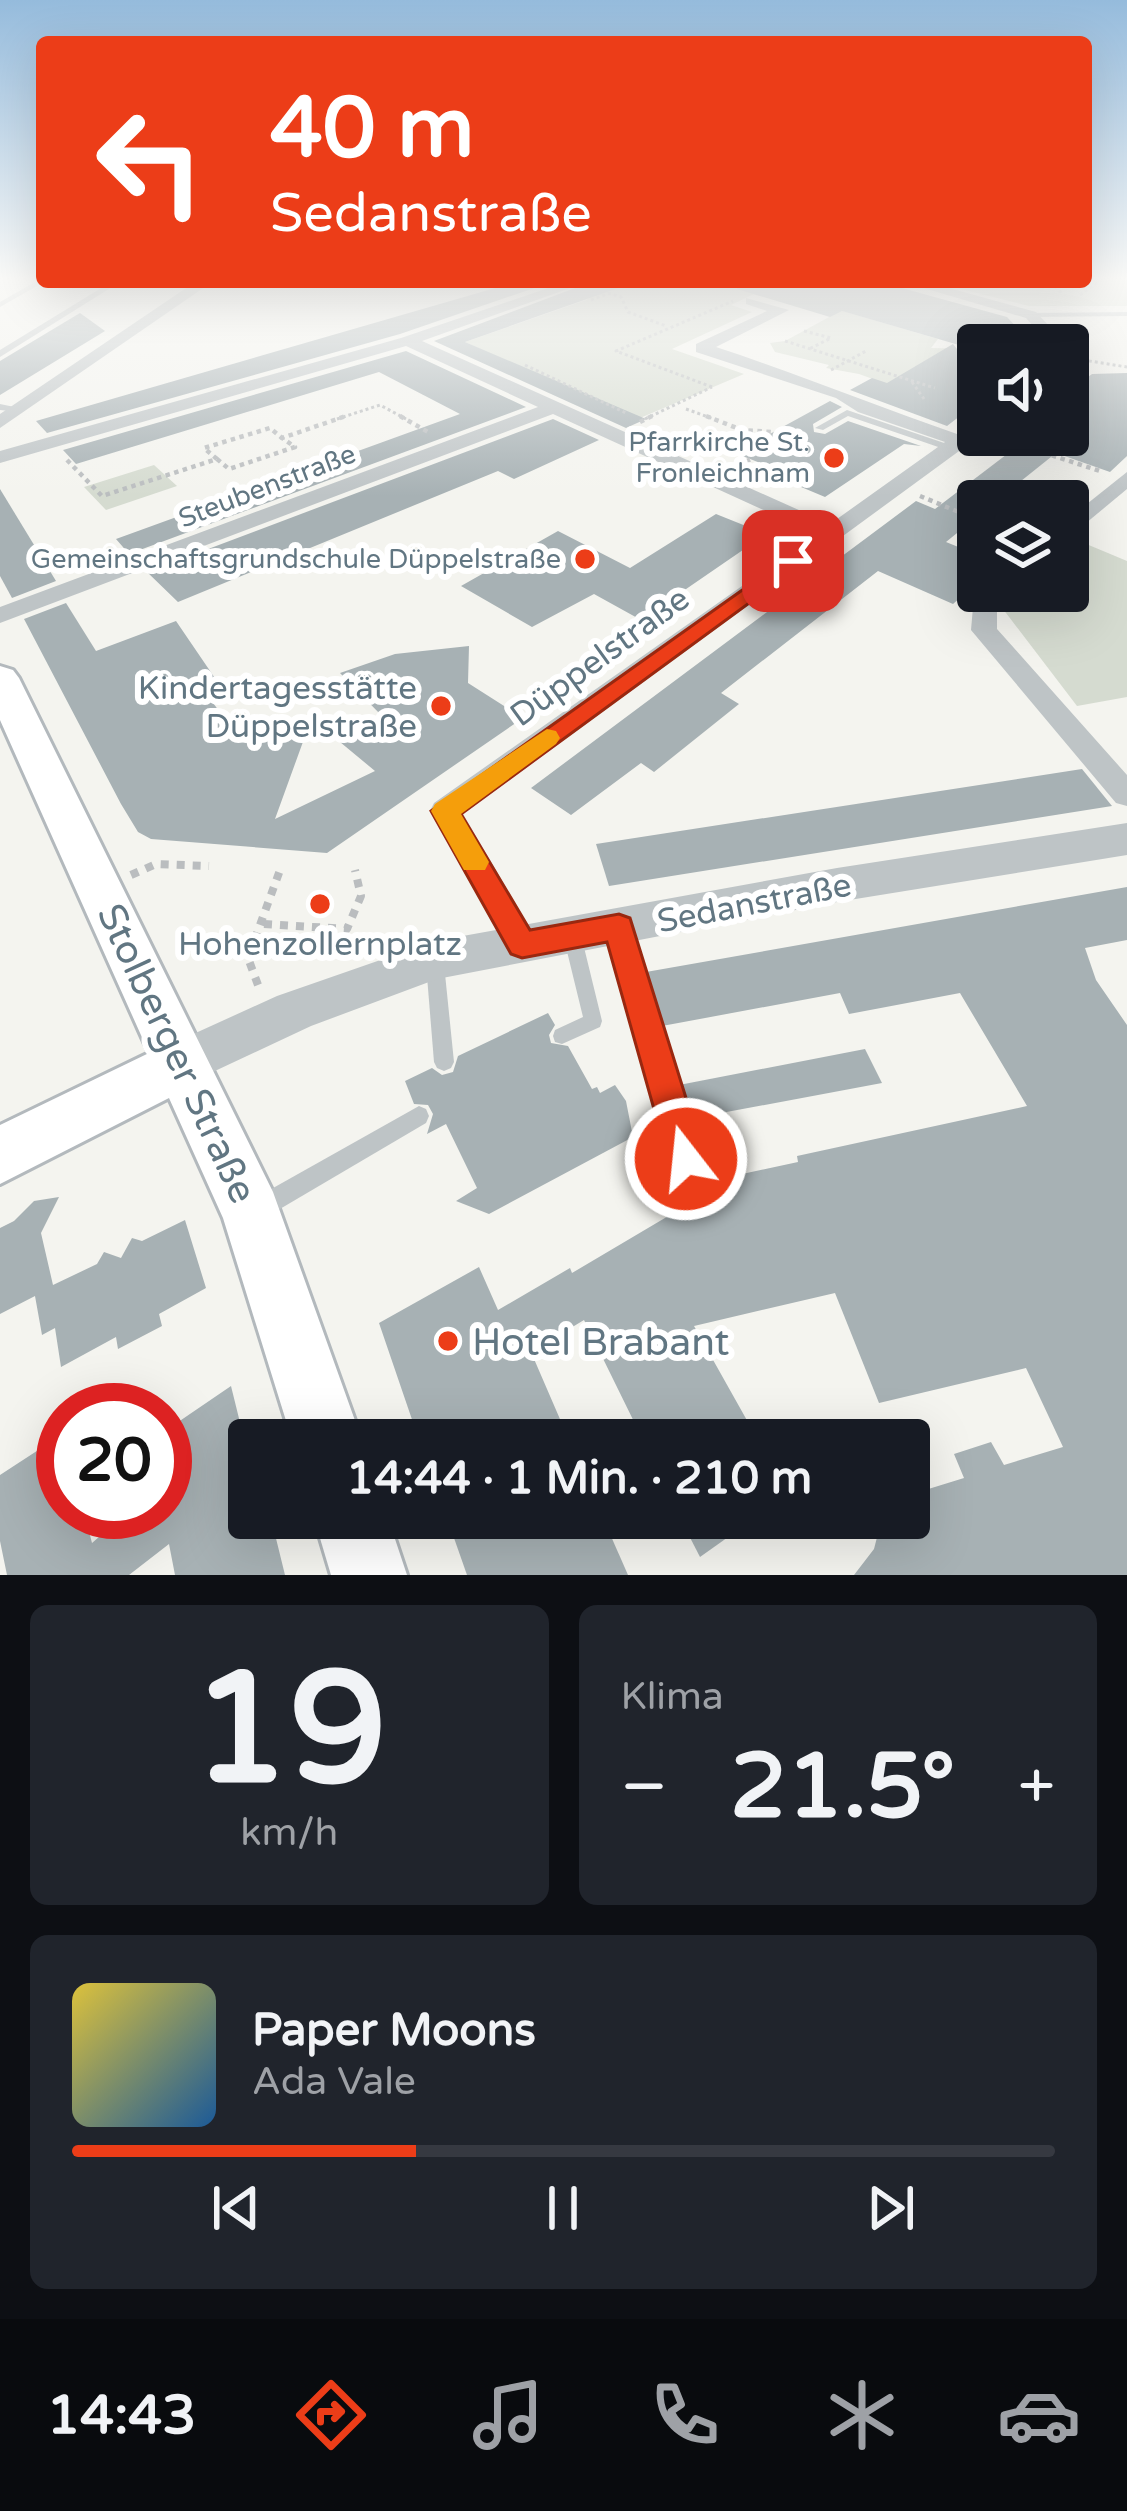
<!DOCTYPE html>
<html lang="de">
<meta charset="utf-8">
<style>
body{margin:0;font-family:"Varela Round",sans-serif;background:#20242c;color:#f1f3f6;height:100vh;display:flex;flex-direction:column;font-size:45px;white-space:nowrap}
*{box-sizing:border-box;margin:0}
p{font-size:39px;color:#9ea1a6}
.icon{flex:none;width:66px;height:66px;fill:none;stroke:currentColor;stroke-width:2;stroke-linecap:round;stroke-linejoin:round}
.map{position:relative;height:1575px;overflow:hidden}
.sheet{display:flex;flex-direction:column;gap:30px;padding:30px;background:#0d0f14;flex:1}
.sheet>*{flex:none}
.guide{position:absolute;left:36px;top:36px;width:1056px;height:252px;border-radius:12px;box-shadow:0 12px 48px #0002;background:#ec3d18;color:#fff;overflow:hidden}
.fabs{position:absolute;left:957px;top:324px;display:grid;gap:24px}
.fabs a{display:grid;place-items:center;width:132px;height:132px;border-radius:12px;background:#171b24;box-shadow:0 12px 48px #0002;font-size:60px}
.speed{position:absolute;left:36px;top:1383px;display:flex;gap:24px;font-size:60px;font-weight:700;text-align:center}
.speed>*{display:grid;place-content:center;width:156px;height:156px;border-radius:50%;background:#171b24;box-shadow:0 12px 48px #0002;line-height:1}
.speed .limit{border:18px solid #d22;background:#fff;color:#111}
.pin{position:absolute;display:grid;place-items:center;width:102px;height:102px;color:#fff;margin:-51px;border-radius:24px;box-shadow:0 6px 18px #0006}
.me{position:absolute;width:132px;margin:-66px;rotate:344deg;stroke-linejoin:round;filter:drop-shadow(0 0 9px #0008)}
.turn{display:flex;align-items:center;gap:42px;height:252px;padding:0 36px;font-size:54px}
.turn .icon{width:156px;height:156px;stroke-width:2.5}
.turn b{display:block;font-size:84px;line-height:102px}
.big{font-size:90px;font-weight:700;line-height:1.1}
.sheet .card{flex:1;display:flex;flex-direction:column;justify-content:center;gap:18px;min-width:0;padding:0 42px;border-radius:18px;background:#20242c}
.sheet .dial{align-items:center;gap:0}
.dial b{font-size:156px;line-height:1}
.song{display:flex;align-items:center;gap:36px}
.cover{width:144px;height:144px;border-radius:18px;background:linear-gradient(135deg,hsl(50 70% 55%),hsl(210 70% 35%))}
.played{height:12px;border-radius:6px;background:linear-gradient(90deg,#ec3d18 35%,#363941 35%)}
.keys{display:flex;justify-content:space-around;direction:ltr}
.heat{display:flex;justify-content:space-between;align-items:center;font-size:66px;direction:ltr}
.sheet .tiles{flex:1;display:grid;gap:30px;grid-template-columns:1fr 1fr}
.card:last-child{grid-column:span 2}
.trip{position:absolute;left:228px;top:1419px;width:702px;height:120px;border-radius:12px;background:#171b24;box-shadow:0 12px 48px #0002;font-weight:700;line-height:120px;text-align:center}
.tabs{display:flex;height:192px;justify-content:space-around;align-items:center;background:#090b0e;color:#9ea1a6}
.tabs .icon{width:84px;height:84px}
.tabs .selected{color:#ec3d18}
.tabs b{font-size:54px;color:#f1f3f6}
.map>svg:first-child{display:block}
.green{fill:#d5dbd0}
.building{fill:#a7b1b4}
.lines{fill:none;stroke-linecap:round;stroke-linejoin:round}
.secondary-casing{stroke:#b3b9bd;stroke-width:6}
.path-far2{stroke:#babdbf;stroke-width:3;stroke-dasharray:3 3;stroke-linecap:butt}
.path-far1{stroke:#babdbf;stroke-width:4.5;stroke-dasharray:4.5 4.5;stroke-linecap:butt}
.path{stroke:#babdbf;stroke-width:8;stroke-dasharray:8 8;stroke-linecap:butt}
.service{fill:#bec4c6;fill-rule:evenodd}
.minor{fill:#bec4c6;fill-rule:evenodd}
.tertiary{fill:#bec4c6;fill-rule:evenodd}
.secondary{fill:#fff;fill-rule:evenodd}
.route{fill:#ec3d18;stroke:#992810;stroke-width:3}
.slow{fill:#f59e0b}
.poi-dot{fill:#ec3d18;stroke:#fff;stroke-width:4.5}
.labels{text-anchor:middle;stroke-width:12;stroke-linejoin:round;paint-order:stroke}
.far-poi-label{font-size:27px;fill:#617682;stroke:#fff;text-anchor:end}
.far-street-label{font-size:27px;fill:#617682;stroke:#fff}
.street-label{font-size:33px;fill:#617682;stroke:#fff}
.poi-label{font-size:33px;fill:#617682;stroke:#fff;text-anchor:end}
.near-street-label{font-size:39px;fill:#617682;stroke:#fff}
.near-poi-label{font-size:39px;fill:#617682;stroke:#fff;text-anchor:start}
</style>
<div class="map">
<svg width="1127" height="1575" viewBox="0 0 1127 1575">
<rect width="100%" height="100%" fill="#f4f4ef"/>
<!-- green -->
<g class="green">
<polygon points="1086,276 1127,276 1127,306 1029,306 933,282 1086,282"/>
<polygon points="615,282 744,282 938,339 931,348 978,349 978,356 933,356 931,400 859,374 826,368 829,365 775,352 770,343 785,341 831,316 754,294 731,305 752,312 672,349 744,374 633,421 465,342 586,300"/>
<polygon points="154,465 177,486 106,510 84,487"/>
<polygon points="1072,538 1127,561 1127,697 1077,706 1003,609 1021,591 1068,591"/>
</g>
<!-- building -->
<g class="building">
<polygon points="516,282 552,282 400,334 47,433 36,421"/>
<polygon points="591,282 624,282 624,286 465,342 646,419 626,428 434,341"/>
<polygon points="738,282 880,282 1007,317 1033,345 959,345 842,311 830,317 737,289"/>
<polygon points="80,313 105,331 0,395 0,361"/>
<polygon points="953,344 978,377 978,402 947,426 850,390 872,378 887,383"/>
<polygon points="406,351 526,407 129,554 116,539 460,414 379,372 76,464 63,450"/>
<polygon points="1127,373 1127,456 1110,472 1056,453 996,501 978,501 978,516 946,542 978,555 978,582 953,604 878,571 721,693 739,704 654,772 641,763 571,815 531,788 916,501 935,509 1023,442 1016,440 1017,435 1068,435 1068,392 1092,374"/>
<polygon points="830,401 842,407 813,424 814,432 825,434 848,421 921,446 904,444 825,497 763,471 770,467 735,453"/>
<polygon points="553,419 599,440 514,479 498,471 178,602 147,572"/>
<polygon points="0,489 56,581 12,598 0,576"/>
<polygon points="716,514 766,534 641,620 594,594 532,627 461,586 558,531 630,568"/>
<polygon points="66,603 96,651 176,621 223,690 208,696 238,737 304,739 275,819 375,771 340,742 380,714 340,673 395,654 469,646 468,683 523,718 327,853 151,839 138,832 121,804 24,619"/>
<polygon points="1082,769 1112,806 609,886 596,844"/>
<polygon points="1127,887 1127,940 1085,948 1096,980 1127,1025 1127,1575 854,1575 874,1549 882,1518 919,1518 909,1495 964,1478 954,1454 991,1442 1004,1465 1063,1447 1026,1368 879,1403 835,1293 694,1326 758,1440 643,1440 584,1320 531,1352 569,1440 419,1440 379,1323 479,1267 498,1310 570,1268 572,1273 692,1202 687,1186 798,1162 797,1156 1027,1106 960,993 849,1014 840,993 662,1026 646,972"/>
<polygon points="548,1013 555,1025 549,1035 551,1043 568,1046 592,1089 597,1087 600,1093 615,1085 626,1101 633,1137 489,1214 456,1201 477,1188 446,1124 427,1134 433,1114 428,1105 414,1104 405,1081 432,1068 442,1075 453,1072 458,1056"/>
<polygon points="865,1049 882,1083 689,1119 679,1085"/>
<polygon points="59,1197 41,1233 53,1285 97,1264 104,1252 121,1258 132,1238 142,1241 185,1220 206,1288 159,1314 162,1326 118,1349 116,1337 61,1367 55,1328 42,1335 35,1296 0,1314 0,1228 14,1221 34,1201"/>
<polygon points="231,1386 249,1459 249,1518 271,1518 285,1575 175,1575 169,1544 129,1575 7,1575 0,1541 0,1475 46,1445 63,1512 84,1512 92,1543 128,1512 165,1512 165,1431"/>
<polygon points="447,1518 603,1518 628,1575 467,1575"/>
<polygon points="680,1518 755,1518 700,1557"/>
</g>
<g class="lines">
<defs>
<g id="secondary">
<polygon points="0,666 13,670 19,678 273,1192 362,1440 292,1440 223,1218 169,1098 0,1184 0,1125 149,1053 0,720"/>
<polygon points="314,1518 388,1518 407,1575 331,1575"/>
</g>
</defs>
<!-- secondary casing -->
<use href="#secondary" class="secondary-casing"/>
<!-- path-far2 -->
<g class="path-far2">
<polyline points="1051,282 1062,294"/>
<polyline points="608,293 621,297 628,312 666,326"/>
<polyline points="1080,295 1107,276"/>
<polyline points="591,300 610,293"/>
<polyline points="804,331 831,338 809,349"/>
<polyline points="785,341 935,388"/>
<polyline points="1077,359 1127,367"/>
<polyline points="525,365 626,413"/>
<polyline points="831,370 866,351"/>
<polyline points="912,382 924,399"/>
<polyline points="712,387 616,351 733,301"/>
<polyline points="686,409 714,419"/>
<polyline points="337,419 380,405 406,419"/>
<polyline points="645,419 712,387"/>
</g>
<!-- path-far1 -->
<g class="path-far1">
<polyline points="400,416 428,432"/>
<polyline points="706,416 742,430 800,434"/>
<polyline points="640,422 652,416"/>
<polyline points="992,436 1100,471"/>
<polyline points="217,459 204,448 270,428 282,438"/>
<polyline points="67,460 102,496 217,459 229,469 295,447 282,438 346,416"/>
<polyline points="738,466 751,459"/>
<polyline points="920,496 978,520"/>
</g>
<!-- path -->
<g class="path">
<polyline points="131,875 156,864 209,866"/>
<polyline points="264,924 347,929 361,896 355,870"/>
<polyline points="258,985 248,958 280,870"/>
</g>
<!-- service -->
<g class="service">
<polygon points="42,278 44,282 0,307 0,302"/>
<polygon points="111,282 120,282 0,357 0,350"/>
<polygon points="1127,312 1127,316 1031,317 1027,315 1031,313"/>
<polygon points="0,404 24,409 19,412 0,410"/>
<polygon points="847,410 953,446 955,448 947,450 848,416 823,430 815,428"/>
<polygon points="619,920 625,922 628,927 696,1159 693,1166 686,1169 679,1166 676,1159 610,927 613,922"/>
<polygon points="572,928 578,930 581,935 602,1021 600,1027 562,1044 555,1042 553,1036 555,1030 583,1017 563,935 566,930"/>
<polygon points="435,956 441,959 444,964 454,1062 451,1068 444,1071 437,1068 434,1062 426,964 429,959"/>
<polygon points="419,1106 426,1109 429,1116 426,1123 268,1216 260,1219 252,1216 249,1208 252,1200"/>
</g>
<!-- minor -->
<g class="minor">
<polygon points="195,282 212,282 0,428 0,414"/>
<path d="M 566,282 L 587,282 L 422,341 L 830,524 L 945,442 L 858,412 L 836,398 L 696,352 L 696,344 L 767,311 L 746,304 L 746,298 L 789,310 L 716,347 C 798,374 876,406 957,434 L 978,422 L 981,435 L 463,814 L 539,944 L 534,954 L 522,959 L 510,954 L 430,811 L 434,803 L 816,534 L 553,414 L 0,623 L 0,607 L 538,407 L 406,346 L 0,463 L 0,451 L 401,338 Z"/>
<polygon points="903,282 927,282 1036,312 1067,345 1050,345 1026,318"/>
<polygon points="1127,472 1127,489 1068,538 1068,519"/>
<polygon points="989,591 1015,591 997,609 997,629 1127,775 1127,806 1116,803 971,630 973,607"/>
</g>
<!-- tertiary -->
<polygon class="tertiary" points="1127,823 1127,855 837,902 437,979 311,1026 185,1085 167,1078 160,1062 167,1046 277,996 435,941 837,868"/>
<!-- secondary -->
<use href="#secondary" class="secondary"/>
</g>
<!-- sky -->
<linearGradient id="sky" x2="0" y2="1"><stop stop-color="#95bbdc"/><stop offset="0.56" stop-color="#fafaf8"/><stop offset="1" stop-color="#fafaf8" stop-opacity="0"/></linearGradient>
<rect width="1127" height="496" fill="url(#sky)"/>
<!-- route -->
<polygon class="route" points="793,554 804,561 801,565 461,814 530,930 619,914 630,918 705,1159 700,1172 686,1178 673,1172 668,1159 607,942 522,958 511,954 431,811"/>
<!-- slow -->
<polygon class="slow" points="547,729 556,731 560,738 556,744 461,814 489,862 485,870 464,870 431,811 435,804"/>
<!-- markers -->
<g class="poi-dot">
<circle cx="834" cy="458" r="12"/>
<circle cx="585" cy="559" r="12"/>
<circle cx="441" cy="706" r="12"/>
<circle cx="320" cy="904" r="12"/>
<circle cx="448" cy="1341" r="12"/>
</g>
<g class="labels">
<!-- far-poi labels -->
<g class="far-poi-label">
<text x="810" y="451">Pfarrkirche St.<tspan x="810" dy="31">Fronleichnam</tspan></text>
<text x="561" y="568">Gemeinschaftsgrundschule Düppelstraße</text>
</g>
<!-- far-street labels -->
<g class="far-street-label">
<text transform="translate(267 486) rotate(-21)" y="9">Steubenstraße</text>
</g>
<!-- street labels -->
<g class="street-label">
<text transform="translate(599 656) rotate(-36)" y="12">Düppelstraße</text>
<text transform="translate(754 902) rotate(-11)" y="12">Sedanstraße</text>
</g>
<!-- poi labels -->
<g class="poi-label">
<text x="417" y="699">Kindertagesstätte<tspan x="417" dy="38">Düppelstraße</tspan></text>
<text x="320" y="955" text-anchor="middle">Hohenzollernplatz</text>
</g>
<!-- near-street labels -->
<g class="near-street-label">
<text transform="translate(178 1053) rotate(65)" y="14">Stolberger Straße</text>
</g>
<!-- near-poi labels -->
<g class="near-poi-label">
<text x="472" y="1355">Hotel Brabant</text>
</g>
</g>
</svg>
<div class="fabs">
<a><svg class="icon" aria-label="sound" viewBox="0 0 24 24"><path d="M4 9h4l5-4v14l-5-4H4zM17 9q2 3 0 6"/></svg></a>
<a><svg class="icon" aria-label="layers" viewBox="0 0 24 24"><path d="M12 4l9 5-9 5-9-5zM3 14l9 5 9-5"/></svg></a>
</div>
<div class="speed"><div class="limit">20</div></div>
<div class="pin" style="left:793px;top:561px;background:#d93025"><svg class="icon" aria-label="arrive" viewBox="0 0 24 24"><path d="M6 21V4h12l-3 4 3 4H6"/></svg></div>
<svg class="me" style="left:686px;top:1159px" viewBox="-20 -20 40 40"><circle r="17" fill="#ec3d18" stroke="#fff" stroke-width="3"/><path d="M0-11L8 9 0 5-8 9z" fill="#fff"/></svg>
<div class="trip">14:44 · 1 Min. · 210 m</div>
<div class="guide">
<div class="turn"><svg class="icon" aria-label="left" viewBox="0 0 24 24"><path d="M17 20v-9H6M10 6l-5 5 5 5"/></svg><div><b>40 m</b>Sedanstraße</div></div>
</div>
</div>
<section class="sheet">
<div class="tiles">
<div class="card dial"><b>19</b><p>km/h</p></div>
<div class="card"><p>Klima</p>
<div class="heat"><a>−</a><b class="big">21.5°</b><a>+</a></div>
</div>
<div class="card">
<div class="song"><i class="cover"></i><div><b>Paper Moons</b><p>Ada Vale</p></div></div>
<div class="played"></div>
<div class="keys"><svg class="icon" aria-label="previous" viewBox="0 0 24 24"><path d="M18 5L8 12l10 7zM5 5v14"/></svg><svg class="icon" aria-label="pause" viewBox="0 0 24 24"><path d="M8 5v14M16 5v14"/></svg><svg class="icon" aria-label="next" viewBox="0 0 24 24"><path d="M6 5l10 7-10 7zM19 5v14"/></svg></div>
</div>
</div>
</section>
<nav class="tabs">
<b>14:43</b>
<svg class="icon selected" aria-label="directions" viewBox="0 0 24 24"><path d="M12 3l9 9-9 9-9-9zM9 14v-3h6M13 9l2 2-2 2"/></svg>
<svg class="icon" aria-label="music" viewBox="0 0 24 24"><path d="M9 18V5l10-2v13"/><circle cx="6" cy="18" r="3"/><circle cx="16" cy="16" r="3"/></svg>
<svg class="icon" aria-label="phone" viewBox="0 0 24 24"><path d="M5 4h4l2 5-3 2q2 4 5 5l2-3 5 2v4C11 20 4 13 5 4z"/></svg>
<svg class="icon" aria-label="climate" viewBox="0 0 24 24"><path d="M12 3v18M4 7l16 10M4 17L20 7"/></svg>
<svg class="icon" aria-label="car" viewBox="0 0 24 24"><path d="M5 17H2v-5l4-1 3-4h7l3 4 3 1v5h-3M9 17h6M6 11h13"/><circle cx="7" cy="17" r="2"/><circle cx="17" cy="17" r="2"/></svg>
</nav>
